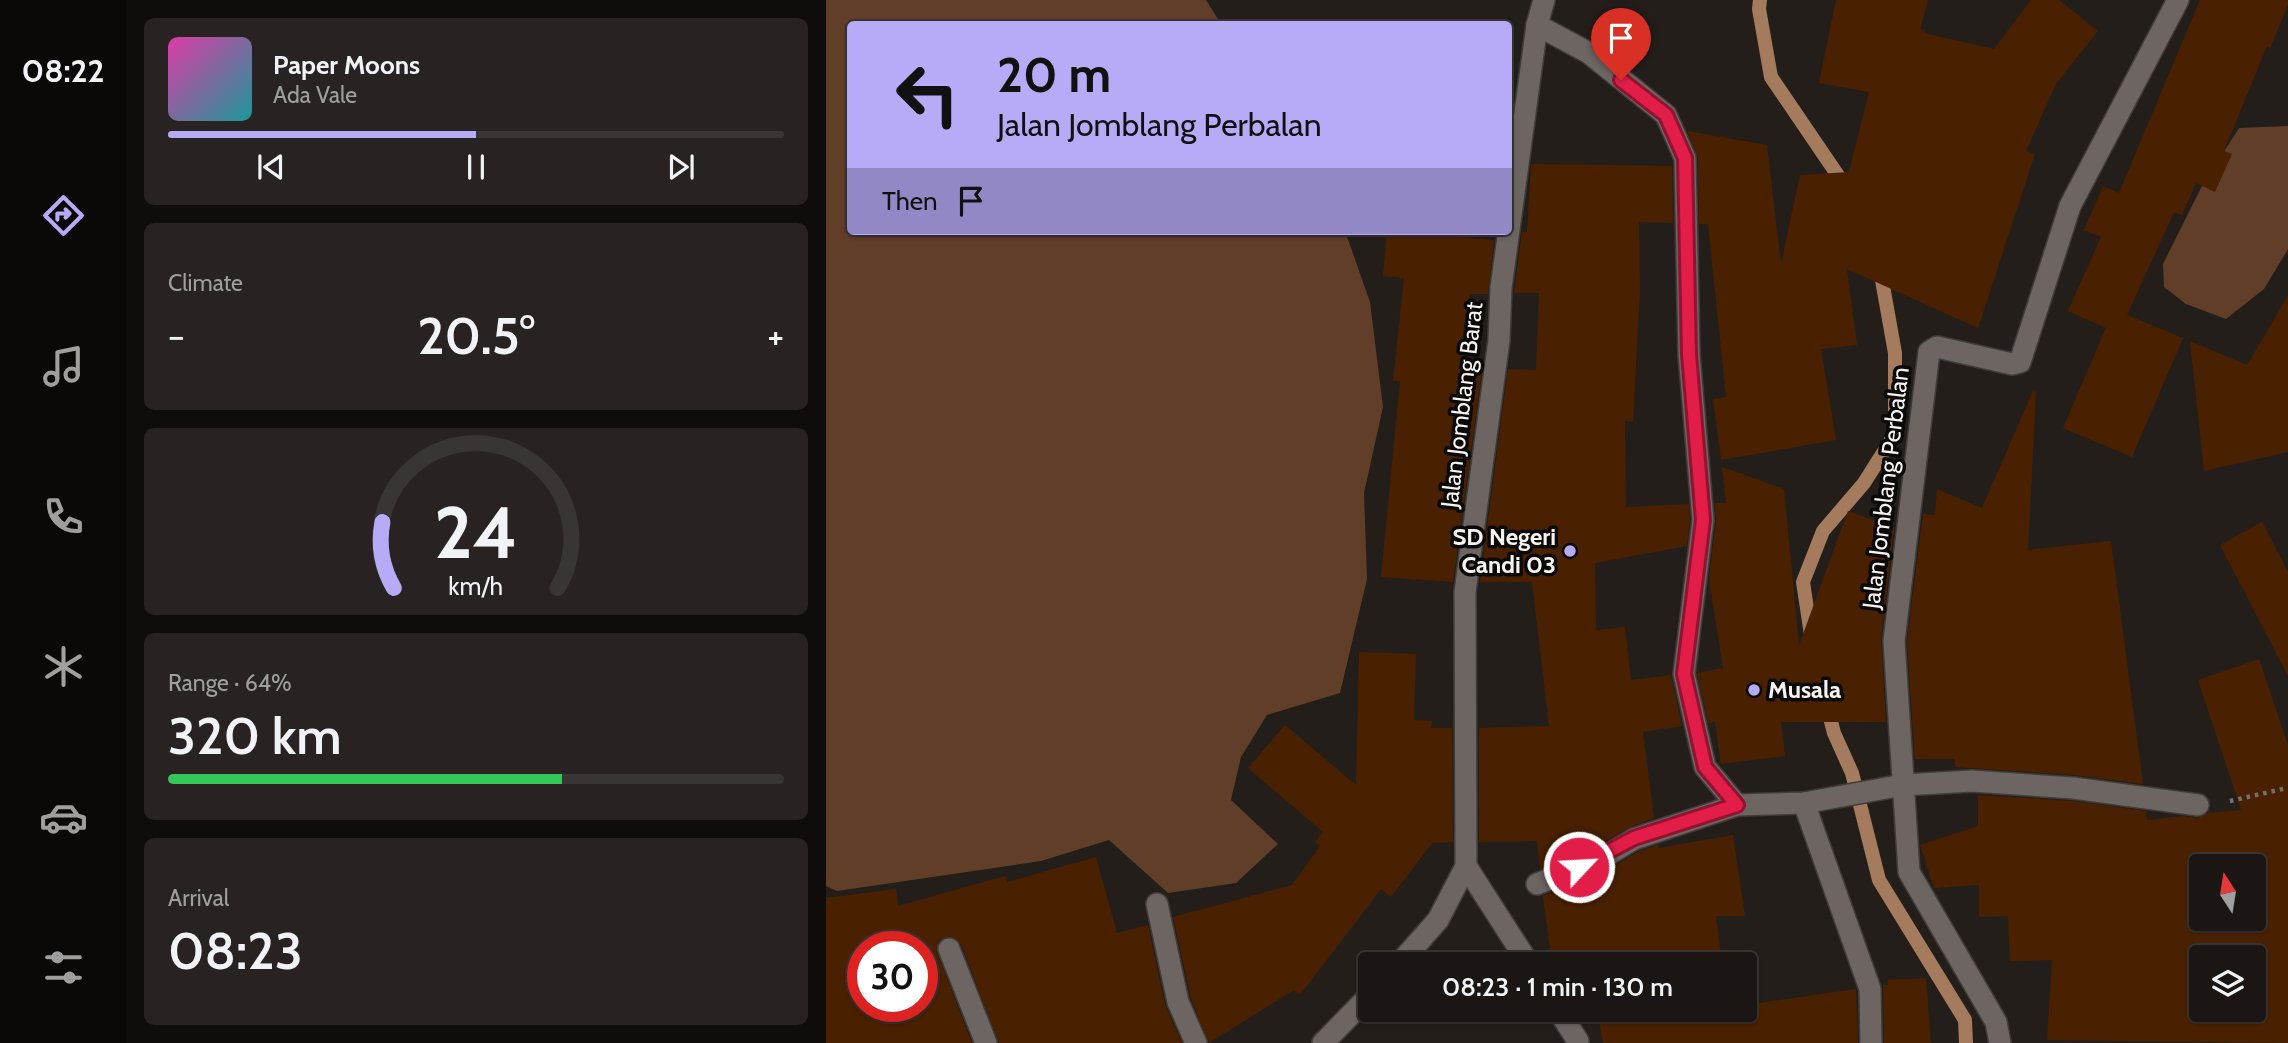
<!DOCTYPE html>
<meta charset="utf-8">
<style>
body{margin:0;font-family:Cabin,sans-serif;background:#282322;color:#f1f3f6;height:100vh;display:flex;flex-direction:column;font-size:26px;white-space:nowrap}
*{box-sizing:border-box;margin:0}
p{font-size:23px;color:#a09fa0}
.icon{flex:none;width:38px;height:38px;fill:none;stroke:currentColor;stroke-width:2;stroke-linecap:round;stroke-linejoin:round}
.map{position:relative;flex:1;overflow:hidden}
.drawer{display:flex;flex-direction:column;gap:18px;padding:18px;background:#0f0c0b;width:700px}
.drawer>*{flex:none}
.guide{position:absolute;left:21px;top:21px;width:665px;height:214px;border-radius:7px;box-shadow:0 2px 5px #0004,0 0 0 2px #393534;background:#b7abf8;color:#111;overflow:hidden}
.needle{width:46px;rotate:348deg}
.controls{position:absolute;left:1363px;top:854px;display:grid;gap:14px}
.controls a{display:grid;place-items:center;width:77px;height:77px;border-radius:7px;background:#1b1614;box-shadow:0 2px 5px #0004,0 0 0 2px #393534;font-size:35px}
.speed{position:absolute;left:21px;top:931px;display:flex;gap:14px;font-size:35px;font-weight:700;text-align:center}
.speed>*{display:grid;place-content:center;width:91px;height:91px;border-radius:50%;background:#1b1614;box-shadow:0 2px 5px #0004,0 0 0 2px #393534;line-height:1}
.speed .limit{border:10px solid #d22;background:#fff;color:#111}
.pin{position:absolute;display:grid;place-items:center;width:60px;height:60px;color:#fff;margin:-72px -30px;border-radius:50% 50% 50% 0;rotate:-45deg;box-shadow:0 0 7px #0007}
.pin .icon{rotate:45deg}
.me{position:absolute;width:77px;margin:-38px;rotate:65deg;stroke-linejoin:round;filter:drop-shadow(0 0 5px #0008)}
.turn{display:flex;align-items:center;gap:24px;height:147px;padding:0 35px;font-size:32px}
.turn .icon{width:91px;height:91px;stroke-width:2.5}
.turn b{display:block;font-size:49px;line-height:60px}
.then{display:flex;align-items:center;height:66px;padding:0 35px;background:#0003;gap:14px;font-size:26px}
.big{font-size:52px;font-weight:600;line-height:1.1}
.drawer .card{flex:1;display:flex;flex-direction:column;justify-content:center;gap:10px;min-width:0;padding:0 24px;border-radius:10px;background:#282322}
.drawer .dial{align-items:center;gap:0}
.dial svg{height:182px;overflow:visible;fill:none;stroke:#393534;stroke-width:7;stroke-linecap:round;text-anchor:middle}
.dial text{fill:#f1f3f6;stroke:none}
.song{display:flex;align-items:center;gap:21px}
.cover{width:84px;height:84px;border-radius:10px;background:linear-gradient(135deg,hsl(320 70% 55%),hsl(180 70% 35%))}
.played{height:7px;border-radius:4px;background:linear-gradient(90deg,#b7abf8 50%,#393534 50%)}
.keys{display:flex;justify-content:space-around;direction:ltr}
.heat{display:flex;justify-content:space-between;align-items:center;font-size:38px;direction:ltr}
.charge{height:10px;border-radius:5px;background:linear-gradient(90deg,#34c759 64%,#393534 0)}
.trip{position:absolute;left:532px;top:952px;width:399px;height:70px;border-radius:7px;background:#1b1614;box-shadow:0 2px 5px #0004,0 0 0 2px #393534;font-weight:600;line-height:70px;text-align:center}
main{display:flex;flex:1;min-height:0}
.tabs{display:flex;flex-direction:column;width:126px;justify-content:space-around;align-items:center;background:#0b0908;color:#a09fa0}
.tabs .icon{width:49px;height:49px}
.tabs .selected{color:#b7abf8}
.tabs b{font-size:32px;color:#f1f3f6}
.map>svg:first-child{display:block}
.green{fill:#603e27}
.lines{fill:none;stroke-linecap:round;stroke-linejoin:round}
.stream{stroke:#a47b5d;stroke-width:14}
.building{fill:#4a2100;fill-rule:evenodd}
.minor-casing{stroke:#403c3a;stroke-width:24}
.path{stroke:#75706e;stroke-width:4.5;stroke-dasharray:3.5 5;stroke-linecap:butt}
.minor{stroke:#6c6562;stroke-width:21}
.route-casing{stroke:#92132f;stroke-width:18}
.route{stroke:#e11d48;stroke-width:12}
.poi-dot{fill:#b7abf8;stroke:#0b0908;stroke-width:2.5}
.labels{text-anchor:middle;stroke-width:7;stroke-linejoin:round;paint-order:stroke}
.street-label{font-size:24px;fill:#f7f3f1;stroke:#0b0908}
.poi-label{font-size:24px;font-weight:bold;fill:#f7f3f1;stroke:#0b0908;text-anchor:end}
</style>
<main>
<nav class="tabs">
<b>08:22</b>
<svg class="icon selected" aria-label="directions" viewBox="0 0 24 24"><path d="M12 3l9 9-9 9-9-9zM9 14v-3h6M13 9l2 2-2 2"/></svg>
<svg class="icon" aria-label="music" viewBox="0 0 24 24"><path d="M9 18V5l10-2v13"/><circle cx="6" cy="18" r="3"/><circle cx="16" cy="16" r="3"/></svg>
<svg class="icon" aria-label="phone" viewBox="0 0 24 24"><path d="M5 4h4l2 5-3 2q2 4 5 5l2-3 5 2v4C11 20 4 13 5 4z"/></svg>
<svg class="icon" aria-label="climate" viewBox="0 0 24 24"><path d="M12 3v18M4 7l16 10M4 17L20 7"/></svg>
<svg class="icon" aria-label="car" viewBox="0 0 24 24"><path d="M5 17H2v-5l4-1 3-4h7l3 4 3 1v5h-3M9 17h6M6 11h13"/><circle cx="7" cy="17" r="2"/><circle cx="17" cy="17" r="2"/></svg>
<svg class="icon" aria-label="filters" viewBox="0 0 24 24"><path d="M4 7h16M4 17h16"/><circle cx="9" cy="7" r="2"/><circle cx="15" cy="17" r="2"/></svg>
</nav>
<section class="drawer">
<div class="card">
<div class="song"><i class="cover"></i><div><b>Paper Moons</b><p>Ada Vale</p></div></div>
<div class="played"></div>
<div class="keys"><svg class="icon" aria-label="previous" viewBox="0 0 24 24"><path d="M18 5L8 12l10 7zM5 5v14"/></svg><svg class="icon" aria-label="pause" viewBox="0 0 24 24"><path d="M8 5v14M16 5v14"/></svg><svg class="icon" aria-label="next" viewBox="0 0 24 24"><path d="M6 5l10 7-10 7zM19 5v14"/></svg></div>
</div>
<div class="card"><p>Climate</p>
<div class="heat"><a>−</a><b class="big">20.5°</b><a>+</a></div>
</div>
<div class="card dial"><svg viewBox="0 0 100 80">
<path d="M14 69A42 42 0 1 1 86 69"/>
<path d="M14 69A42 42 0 0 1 9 40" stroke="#b7abf8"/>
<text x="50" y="56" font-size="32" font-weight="700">24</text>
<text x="50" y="72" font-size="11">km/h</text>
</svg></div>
<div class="card"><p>Range · 64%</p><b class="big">320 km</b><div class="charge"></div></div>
<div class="card"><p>Arrival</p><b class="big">08:23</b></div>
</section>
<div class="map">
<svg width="1462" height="1043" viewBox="0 0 1462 1043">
<rect width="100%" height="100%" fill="#241e1b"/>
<!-- green -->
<g class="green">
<polygon points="0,0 380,0 395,24 24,24 24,231 519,231 544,302 557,407 538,493 541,579 514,693 441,715 415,757 405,800 452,844 410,883 342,893 283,840 215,861 11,891 0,886"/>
<polygon points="1462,126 1462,249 1438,289 1400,319 1360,304 1338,287 1337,264 1376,186 1413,128"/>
</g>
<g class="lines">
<!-- stream -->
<g class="stream">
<polyline points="934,0 933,9 945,77 1013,177 1023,184"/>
<polyline points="985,635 977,582 997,531 1038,483 1069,434 1069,353 1054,269"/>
<polyline points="1001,706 1008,733 1026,773 1053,880 1139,1020 1140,1043"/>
</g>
</g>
<!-- building -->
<g class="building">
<polygon points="1010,0 1102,0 1094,29 1099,30 1098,33 1168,49 1205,0 1233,0 1272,31 1230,84 1200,151 1209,154 1152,328 1021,269 1031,345 995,349 1010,440 895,460 887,399 900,397 882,224 873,224 872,157 861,131 941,145 955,264 974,175 1023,172 1043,92 993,83"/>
<polygon points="1374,0 1462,0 1462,5 1444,48 1441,46 1398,151 1406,154 1389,192 1370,183 1356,215 1348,212 1301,315 1357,338 1306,457 1237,428 1280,328 1242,311 1275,237 1258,230 1277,186 1293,193"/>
<polygon points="705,164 846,166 847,223 813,222 814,292 807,422 799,421 800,507 863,504 864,520 861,546 769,563 770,630 799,627 805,680 845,675 856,726 817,732 828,818 804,827 769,847 714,869 711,841 653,842 653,728 723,726 706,582 654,582 682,369 710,370 713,293 688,293 696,232 701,232"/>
<polygon points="561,231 668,240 662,294 644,294 636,368 656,369 627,582 555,577 574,381 567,381 578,278 557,276"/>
<polygon points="1462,296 1462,452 1378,471 1364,341 1421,365"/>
<polygon points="1207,391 1210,392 1202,550 1285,541 1317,784 1248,775 1129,767 1129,759 1089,759 1081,641 1097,514 1109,515 1111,489 1156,508"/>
<polygon points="896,467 958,489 973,645 1022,511 1068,528 1055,640 1060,722 955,722 959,756 895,764 889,722 882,723 871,673 897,668 883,579 890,522 889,503 900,503"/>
<polygon points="1436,522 1462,572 1462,676 1394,545"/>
<polygon points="533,652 590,654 588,720 606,721 605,728 626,728 627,842 606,843 565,897 555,889 474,995 468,990 383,1043 365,998 347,917 466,885 494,846 489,842 497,832 422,768 459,725 530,785"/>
<path d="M 1433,659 L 1462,745 L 1462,1043 L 1221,1040 L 1226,960 L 1184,961 L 1182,916 L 1153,917 L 1153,885 L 1108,888 L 1094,845 L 1152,826 L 1152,795 L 1246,801 L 1320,811 L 1321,820 L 1357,816 L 1371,818 L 1382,813 L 1415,810 L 1372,680 ZM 1376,866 L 1428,866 L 1428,919 L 1376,919 ZM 1376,957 L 1428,957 L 1428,1010 L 1376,1010 Z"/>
<polygon points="907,835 919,916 890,916 896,964 726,964 717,896 780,871 814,851 832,845 833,848"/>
<path d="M 270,857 L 291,933 L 322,925 L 339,1005 L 356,1043 L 173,1043 L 135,944 L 124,936 L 113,940 L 111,953 L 146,1043 L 0,1043 L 0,898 L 70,889 L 72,906 L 179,876 L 181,882 ZM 37,947 L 96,947 L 96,1006 L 37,1006 Z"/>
<polygon points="1100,978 1105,1043 1058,1043 1057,985 1062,985 1062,980"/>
<polygon points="1030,989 1032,1043 777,1043 771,1010 919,1010 919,1005"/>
</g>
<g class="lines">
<defs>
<g id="minor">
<polyline points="711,25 763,53 840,115 859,158 863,354 877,520 858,674 879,767 911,805"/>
<polyline points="978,803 1044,989 1045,1043"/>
<polyline points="640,866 703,964"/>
<polyline points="711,884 775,859 808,839 911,805 978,803 1077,785 1146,781 1247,788 1372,805"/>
<polyline points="331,904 352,1002 370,1043"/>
<polyline points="123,949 160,1043"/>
<polyline points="573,964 612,920 640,866 639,592 673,340 675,288 711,25 718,0"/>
<polyline points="732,1010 752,1041"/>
<polyline points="497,1043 544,995"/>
<polyline points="1174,1043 1170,1022 1083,872 1068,641 1103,352 1111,347 1186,364 1194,362 1244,206 1352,0"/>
</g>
</defs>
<!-- minor casing -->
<use href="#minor" class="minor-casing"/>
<!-- path -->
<polyline class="path" points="1404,801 1461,788"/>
<!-- minor -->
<use href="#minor" class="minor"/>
</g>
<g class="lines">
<defs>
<polyline id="route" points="753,867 808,838 911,805 879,767 858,674 877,520 863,354 859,158 840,115 795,80"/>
</defs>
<!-- route casing -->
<use href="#route" class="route-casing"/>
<!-- route -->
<use href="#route" class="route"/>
</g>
<!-- markers -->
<g class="poi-dot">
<circle cx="744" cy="551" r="7"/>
<circle cx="928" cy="690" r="7"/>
</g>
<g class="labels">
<!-- street labels -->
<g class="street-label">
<text transform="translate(636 405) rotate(-83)" y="8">Jalan Jomblang Barat</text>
<text transform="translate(1060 488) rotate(-83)" y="8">Jalan Jomblang Perbalan</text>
</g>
<!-- poi labels -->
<g class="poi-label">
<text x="730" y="545">SD Negeri<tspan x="730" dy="28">Candi 03</tspan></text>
<text x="942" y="698" text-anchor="start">Musala</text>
</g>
</g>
</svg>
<div class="controls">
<a><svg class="needle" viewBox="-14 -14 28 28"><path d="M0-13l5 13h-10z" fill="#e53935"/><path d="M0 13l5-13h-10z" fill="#a09fa0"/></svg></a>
<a><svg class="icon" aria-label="layers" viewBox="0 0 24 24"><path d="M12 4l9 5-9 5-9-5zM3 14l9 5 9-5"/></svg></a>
</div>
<div class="speed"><div class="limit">30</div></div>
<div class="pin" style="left:795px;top:80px;background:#d93025"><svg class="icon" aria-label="arrive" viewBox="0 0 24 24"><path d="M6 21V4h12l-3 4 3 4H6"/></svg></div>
<svg class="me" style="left:753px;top:867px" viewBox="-20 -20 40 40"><circle r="17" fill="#e11d48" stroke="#fff" stroke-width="3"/><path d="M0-11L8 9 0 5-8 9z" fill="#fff"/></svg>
<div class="trip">08:23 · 1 min · 130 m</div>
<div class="guide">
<div class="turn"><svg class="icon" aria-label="left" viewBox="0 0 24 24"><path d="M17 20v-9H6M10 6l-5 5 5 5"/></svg><div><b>20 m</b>Jalan Jomblang Perbalan</div></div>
<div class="then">Then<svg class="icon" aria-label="arrive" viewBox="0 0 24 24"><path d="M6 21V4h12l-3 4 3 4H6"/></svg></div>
</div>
</div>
</main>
